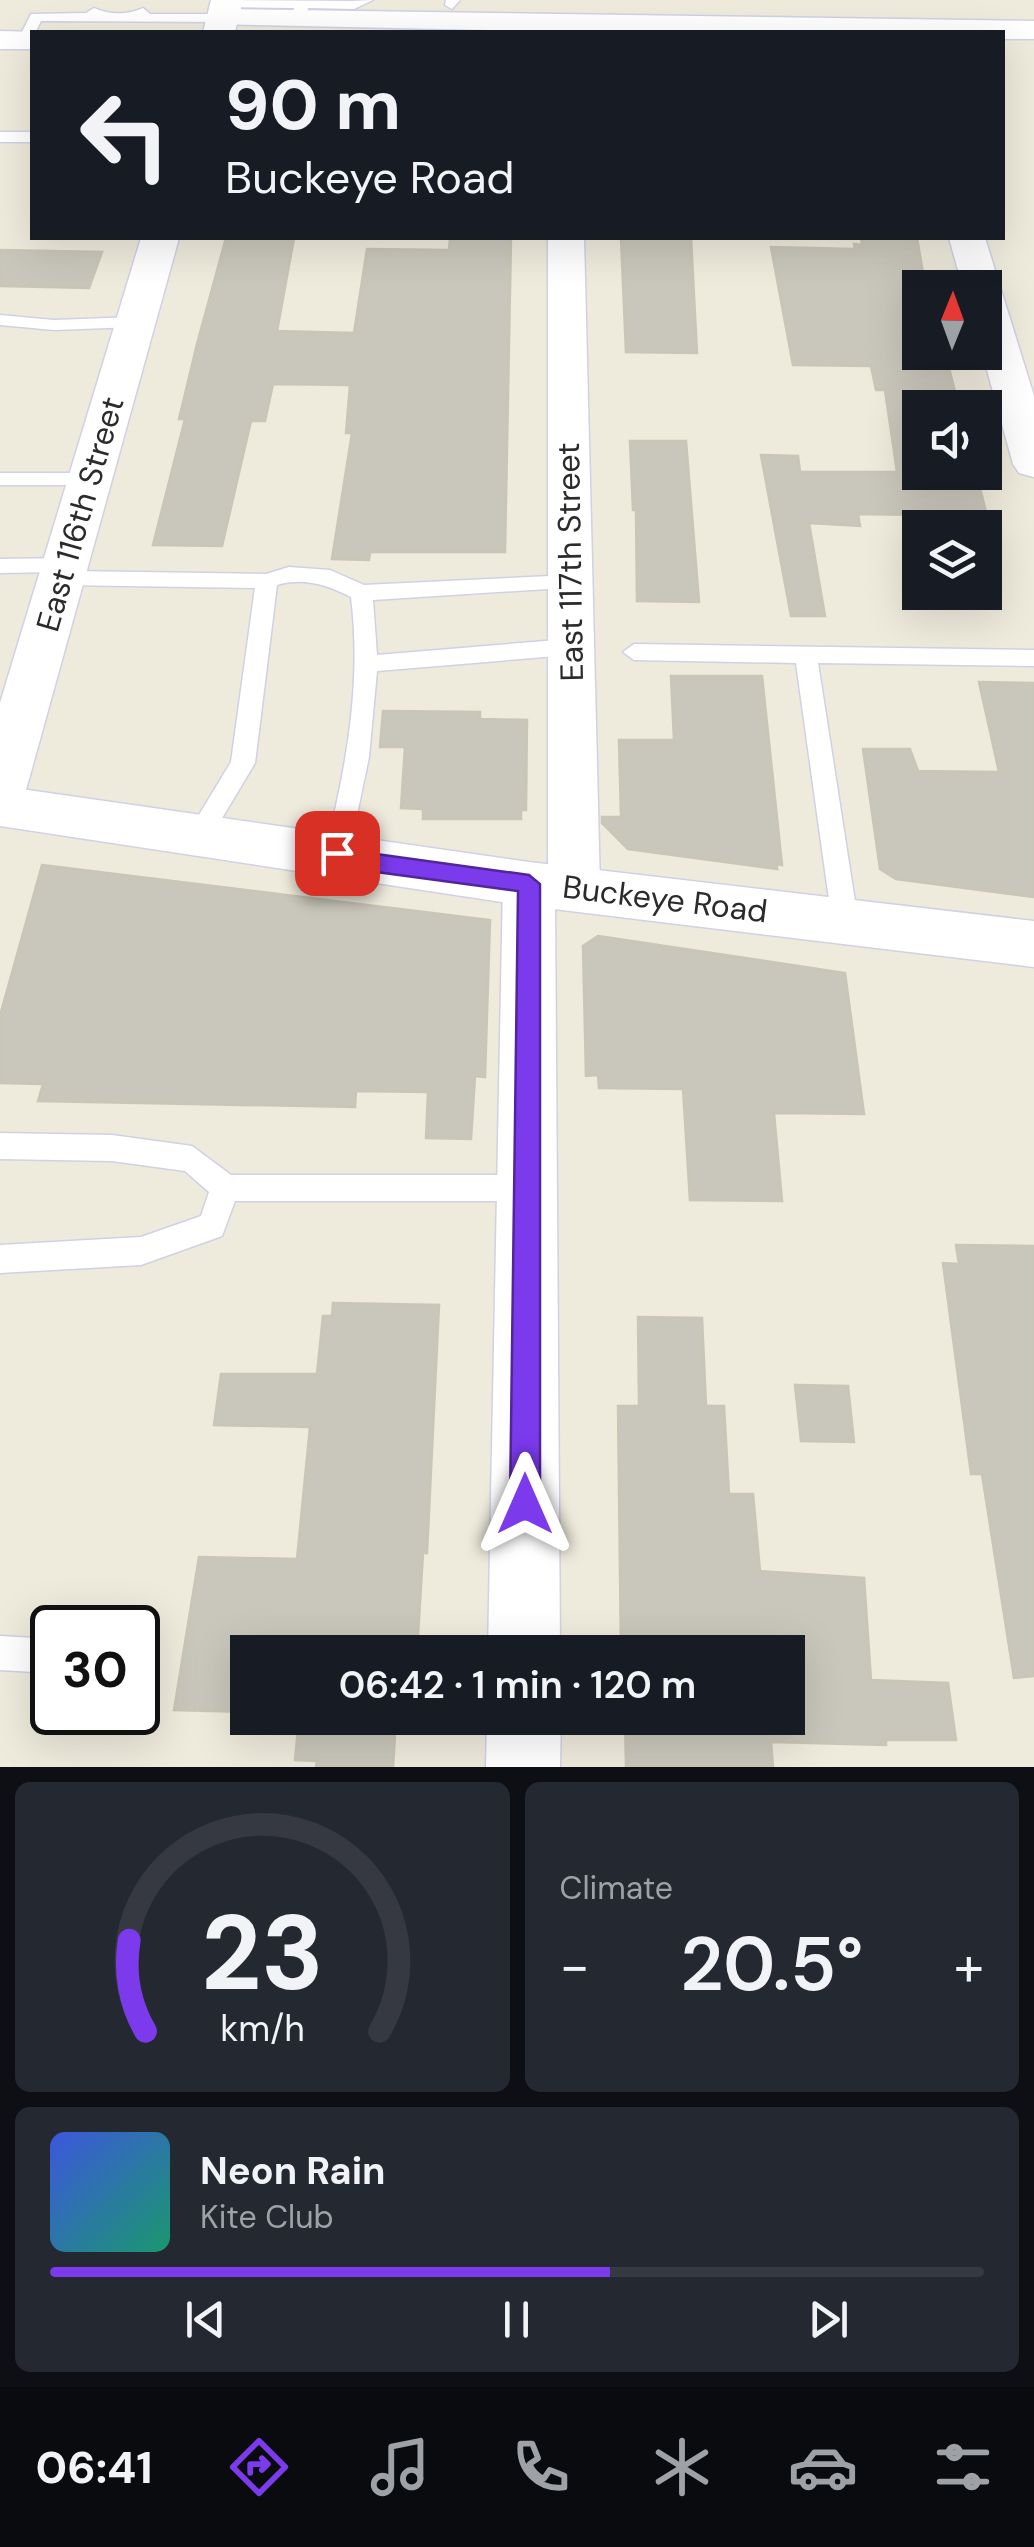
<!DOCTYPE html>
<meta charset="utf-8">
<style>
body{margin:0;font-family:"DM Sans",sans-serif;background:#242831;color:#f1f3f6;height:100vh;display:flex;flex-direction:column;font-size:38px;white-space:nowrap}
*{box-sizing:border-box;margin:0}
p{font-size:32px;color:#9ea1a6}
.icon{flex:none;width:55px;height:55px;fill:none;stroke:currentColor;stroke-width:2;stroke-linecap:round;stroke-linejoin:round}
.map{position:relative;height:1767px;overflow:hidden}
.sheet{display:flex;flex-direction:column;gap:15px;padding:15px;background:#0d0f14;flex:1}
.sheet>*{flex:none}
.guide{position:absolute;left:30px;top:30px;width:975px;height:210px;border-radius:0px;box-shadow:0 10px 40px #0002;background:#171b24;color:#f1f3f6;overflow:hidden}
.needle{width:65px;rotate:1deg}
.buttons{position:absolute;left:902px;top:270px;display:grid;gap:20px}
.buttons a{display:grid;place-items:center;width:100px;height:100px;border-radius:0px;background:#171b24;box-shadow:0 10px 40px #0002;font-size:50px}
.speed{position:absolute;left:30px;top:1605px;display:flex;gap:20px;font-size:50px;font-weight:700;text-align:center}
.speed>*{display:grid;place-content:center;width:130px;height:130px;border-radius:50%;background:#171b24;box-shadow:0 10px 40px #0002;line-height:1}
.speed .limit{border:5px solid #111;border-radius:15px;background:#fff;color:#111}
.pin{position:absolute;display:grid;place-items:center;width:85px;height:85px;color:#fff;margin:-42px;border-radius:20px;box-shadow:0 5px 15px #0006}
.me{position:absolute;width:110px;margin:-55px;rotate:0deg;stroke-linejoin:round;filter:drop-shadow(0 0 8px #0008)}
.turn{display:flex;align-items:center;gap:35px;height:210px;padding:0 30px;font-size:45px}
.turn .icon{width:130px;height:130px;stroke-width:2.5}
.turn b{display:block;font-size:70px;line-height:85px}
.big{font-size:75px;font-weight:600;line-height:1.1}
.sheet .widget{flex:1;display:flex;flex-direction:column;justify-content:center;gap:15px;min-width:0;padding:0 35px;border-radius:15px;background:#242831}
.sheet .dial{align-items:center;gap:0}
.dial svg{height:260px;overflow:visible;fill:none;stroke:#363941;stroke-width:7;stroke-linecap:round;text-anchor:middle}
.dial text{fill:#f1f3f6;stroke:none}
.song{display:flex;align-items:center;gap:30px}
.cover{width:120px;height:120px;border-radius:15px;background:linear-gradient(135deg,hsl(230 70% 55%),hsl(160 70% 35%))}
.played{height:10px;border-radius:5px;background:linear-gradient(90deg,#7c3aed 60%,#363941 60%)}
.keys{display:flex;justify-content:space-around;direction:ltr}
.heat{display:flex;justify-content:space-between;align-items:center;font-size:55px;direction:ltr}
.sheet .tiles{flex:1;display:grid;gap:15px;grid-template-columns:1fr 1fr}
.widget:last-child{grid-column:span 2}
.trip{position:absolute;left:230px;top:1635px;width:575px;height:100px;border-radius:0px;background:#171b24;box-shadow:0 10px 40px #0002;font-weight:600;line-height:100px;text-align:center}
.tab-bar{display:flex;height:160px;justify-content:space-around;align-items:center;background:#090b0e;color:#9ea1a6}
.tab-bar .icon{width:70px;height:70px}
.tab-bar .current{color:#7c3aed}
.tab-bar b{font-size:45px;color:#f1f3f6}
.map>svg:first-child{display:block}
.building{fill:#c9c6bb;stroke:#cac6b5;stroke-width:2.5}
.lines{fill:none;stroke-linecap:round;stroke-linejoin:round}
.service-casing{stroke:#d1d1e5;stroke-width:3}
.minor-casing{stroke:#d1d1e5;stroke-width:3}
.tertiary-casing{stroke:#d1d1e5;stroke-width:3}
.secondary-casing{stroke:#d1d1e5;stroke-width:3}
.service{fill:#fff;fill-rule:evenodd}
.minor{fill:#fff;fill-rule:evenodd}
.tertiary{fill:#fff;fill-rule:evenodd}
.secondary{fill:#fff;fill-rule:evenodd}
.route{fill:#7c3aed;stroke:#51269a;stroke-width:2.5}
.labels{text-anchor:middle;stroke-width:8;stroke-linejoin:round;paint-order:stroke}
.street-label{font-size:32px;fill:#2b2b2b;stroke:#fff}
</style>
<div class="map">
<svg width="1034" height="1767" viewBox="0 0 1034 1767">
<rect width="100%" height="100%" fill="#eeeadc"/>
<!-- building -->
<g class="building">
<polygon points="226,238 294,238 277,331 354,333 367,249 449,250 450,238 511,238 505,552 370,552 369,560 332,559 352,433 346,433 350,385 273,384 265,421 251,421 222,546 153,545 185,419 179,419 197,344"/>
<polygon points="621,238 691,238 697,353 626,352"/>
<polygon points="861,238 917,238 925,284 920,288 920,352 945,352 959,408 920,408 920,472 976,472 987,516 858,514 860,526 809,523 825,616 791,616 761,455 798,456 800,472 897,472 885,390 876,390 871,366 793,365 771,247 855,249 854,244 862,245"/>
<polygon points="0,250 102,252 89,288 0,286"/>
<polygon points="630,441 686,441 699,602 637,601 636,510 633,510"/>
<polygon points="671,676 762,676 782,865 777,864 777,869 628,849 602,823 602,817 621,817 619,740 674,740"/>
<polygon points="979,682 1034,683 1034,897 896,879 880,869 863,749 910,749 918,771 999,772"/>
<polygon points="383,711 480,712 480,719 527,720 526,810 521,810 521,819 423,819 423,809 401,808 405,747 380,747"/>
<polygon points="42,865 490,920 485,1077 475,1076 471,1139 426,1138 428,1092 356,1091 355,1107 38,1101 43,1084 0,1083 0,1016"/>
<polygon points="598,936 845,973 864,1114 774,1113 782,1201 690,1200 683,1089 599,1088 598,1075 586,1076 583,946"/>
<polygon points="956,1245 1034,1246 1034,1676 1014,1678 982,1474 971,1474 943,1263 959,1264"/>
<polygon points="333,1303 439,1305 427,1553 423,1553 417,1652 248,1652 248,1712 174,1710 199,1557 297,1559 310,1427 214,1425 221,1374 317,1374 323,1316 332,1316"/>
<polygon points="638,1317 702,1318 706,1406 724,1406 729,1494 753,1494 760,1571 864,1578 871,1680 948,1683 956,1740 886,1740 886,1745 771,1742 773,1767 626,1767 625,1718 788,1718 788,1652 621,1652 618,1406 639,1406"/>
<polygon points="795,1385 848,1386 854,1442 801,1441"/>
<polygon points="299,1718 396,1718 393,1767 316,1767 317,1761 295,1760"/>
</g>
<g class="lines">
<defs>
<g id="service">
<polygon points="222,0 352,1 373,0 354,9 308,8 306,19 299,23 292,19 294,8 227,7 222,6"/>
<polygon points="446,0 460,0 452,9 445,5"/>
<path d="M 94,8 C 109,15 128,15 143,8 L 150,14 L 222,14 L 229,18 L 222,22 L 41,21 L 30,43 L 18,40 L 31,14 L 86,13 Z"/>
<rect x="0" y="132" width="32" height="10"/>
<polygon points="0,315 54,320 135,317 144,322 135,327 54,330 0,325"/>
<polygon points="0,473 90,473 100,479 90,485 0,485"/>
<path d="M 65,558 L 76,565 L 70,571 L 266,574 L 289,567 L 330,570 L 364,585 L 571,575 L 579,577 L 582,582 L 579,587 L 373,600 L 377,655 L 569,639 L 580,647 L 569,655 L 377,671 L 369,757 L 349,853 L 346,860 L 328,860 L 325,853 C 346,768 362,684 351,597 C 327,585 304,577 277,585 L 255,763 L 209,840 L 191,840 L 188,833 L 231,762 L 255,588 L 62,585 L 51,578 L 57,572 L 0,573 L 0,559 Z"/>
<polygon points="634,644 1034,650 1034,666 818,663 858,921 854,928 845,931 836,928 832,921 796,663 634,660 623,652"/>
<polygon points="0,1133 112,1135 192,1146 231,1175 527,1175 537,1179 541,1188 537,1197 527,1201 235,1201 222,1236 141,1265 0,1273 0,1245 141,1237 201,1216 209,1192 185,1171 112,1161 0,1159"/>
<polygon points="0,1636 52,1639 52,1673 0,1670"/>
</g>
<g id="minor">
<polygon points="222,9 1034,21 1034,39 1002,39 1002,32 579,32 211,24 207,18 211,12"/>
<polygon points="0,31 39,32 32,32 32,49 0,49"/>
<polygon points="548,238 584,238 600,887 593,902 574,908 555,902 560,1652 488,1652 503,884 510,869 529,863 548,869"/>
<polygon points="949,238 985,238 1034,396 1034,477 1019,473 1013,464 982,352 985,352 985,288 963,288"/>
<polygon points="487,1718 561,1718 560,1767 486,1767"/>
</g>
<polygon id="tertiary" points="0,786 529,862 1034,921 1034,967 529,906 0,826"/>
<g id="secondary">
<polygon points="211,0 243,0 235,32 203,32"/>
<polygon points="141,238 179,238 26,790 19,804 0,810 0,703"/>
</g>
</defs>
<!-- service casing -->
<use href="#service" class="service-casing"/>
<!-- minor casing -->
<use href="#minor" class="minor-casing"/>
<!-- tertiary casing -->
<use href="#tertiary" class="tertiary-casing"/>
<!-- secondary casing -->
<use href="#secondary" class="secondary-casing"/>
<!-- service -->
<use href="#service" class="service"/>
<!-- minor -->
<use href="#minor" class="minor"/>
<!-- tertiary -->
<use href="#tertiary" class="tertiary"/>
<!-- secondary -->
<use href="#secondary" class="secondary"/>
</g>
<!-- route -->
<polygon class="route" points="337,844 369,853 529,875 540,884 540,1504 536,1515 525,1519 515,1515 510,1504 518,891 369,871 329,859 326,853 329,847"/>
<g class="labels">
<!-- street labels -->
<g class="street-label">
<text transform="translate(80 514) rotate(-74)" y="11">East 116th Street</text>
<text transform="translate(570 562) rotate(-91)" y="11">East 117th Street</text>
<text transform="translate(665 899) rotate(7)" y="11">Buckeye Road</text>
</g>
</g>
</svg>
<div class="buttons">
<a><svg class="needle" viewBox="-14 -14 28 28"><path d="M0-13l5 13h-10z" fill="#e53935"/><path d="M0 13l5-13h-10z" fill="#9ea1a6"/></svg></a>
<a><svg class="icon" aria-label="sound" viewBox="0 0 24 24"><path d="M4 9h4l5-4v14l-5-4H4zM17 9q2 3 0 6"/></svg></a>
<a><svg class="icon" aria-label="layers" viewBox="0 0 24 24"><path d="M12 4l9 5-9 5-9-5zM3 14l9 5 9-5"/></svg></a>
</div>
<div class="speed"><div class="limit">30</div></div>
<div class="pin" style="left:337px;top:853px;background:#d93025"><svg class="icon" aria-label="arrive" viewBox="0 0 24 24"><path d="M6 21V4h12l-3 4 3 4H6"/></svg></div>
<svg class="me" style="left:525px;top:1504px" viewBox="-20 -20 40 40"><path d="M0-17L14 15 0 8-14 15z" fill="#7c3aed" stroke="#fff" stroke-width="4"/></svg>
<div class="trip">06:42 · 1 min · 120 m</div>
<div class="guide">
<div class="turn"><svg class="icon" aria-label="left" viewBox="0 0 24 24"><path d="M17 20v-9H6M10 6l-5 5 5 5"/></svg><div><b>90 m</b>Buckeye Road</div></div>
</div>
</div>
<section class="sheet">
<div class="tiles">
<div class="widget dial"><svg viewBox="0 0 100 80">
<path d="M14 69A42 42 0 1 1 86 69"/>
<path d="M14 69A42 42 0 0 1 9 41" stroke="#7c3aed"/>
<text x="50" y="56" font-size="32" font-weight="700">23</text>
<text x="50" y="72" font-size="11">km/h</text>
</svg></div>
<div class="widget"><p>Climate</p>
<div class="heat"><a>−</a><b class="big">20.5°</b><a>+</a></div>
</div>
<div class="widget">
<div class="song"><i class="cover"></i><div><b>Neon Rain</b><p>Kite Club</p></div></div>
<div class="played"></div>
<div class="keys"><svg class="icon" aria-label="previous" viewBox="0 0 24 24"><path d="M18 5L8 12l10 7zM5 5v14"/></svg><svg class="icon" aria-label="pause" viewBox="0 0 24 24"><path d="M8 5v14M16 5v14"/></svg><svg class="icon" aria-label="next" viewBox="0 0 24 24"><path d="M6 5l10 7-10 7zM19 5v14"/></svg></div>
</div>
</div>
</section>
<nav class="tab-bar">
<b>06:41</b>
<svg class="icon current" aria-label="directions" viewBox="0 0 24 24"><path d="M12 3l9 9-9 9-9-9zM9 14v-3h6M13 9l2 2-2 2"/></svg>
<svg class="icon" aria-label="music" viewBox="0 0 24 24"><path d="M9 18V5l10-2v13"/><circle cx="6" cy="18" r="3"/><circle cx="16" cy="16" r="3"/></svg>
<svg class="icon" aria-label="phone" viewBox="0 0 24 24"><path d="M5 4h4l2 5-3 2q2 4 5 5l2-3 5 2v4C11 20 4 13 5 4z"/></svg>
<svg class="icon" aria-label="climate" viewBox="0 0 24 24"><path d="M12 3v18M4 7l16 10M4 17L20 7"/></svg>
<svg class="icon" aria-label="car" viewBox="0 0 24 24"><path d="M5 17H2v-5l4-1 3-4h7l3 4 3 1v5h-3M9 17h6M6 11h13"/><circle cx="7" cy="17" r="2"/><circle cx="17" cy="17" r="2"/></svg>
<svg class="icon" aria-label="filters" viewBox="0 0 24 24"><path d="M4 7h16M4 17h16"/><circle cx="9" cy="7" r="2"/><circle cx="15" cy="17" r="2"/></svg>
</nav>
